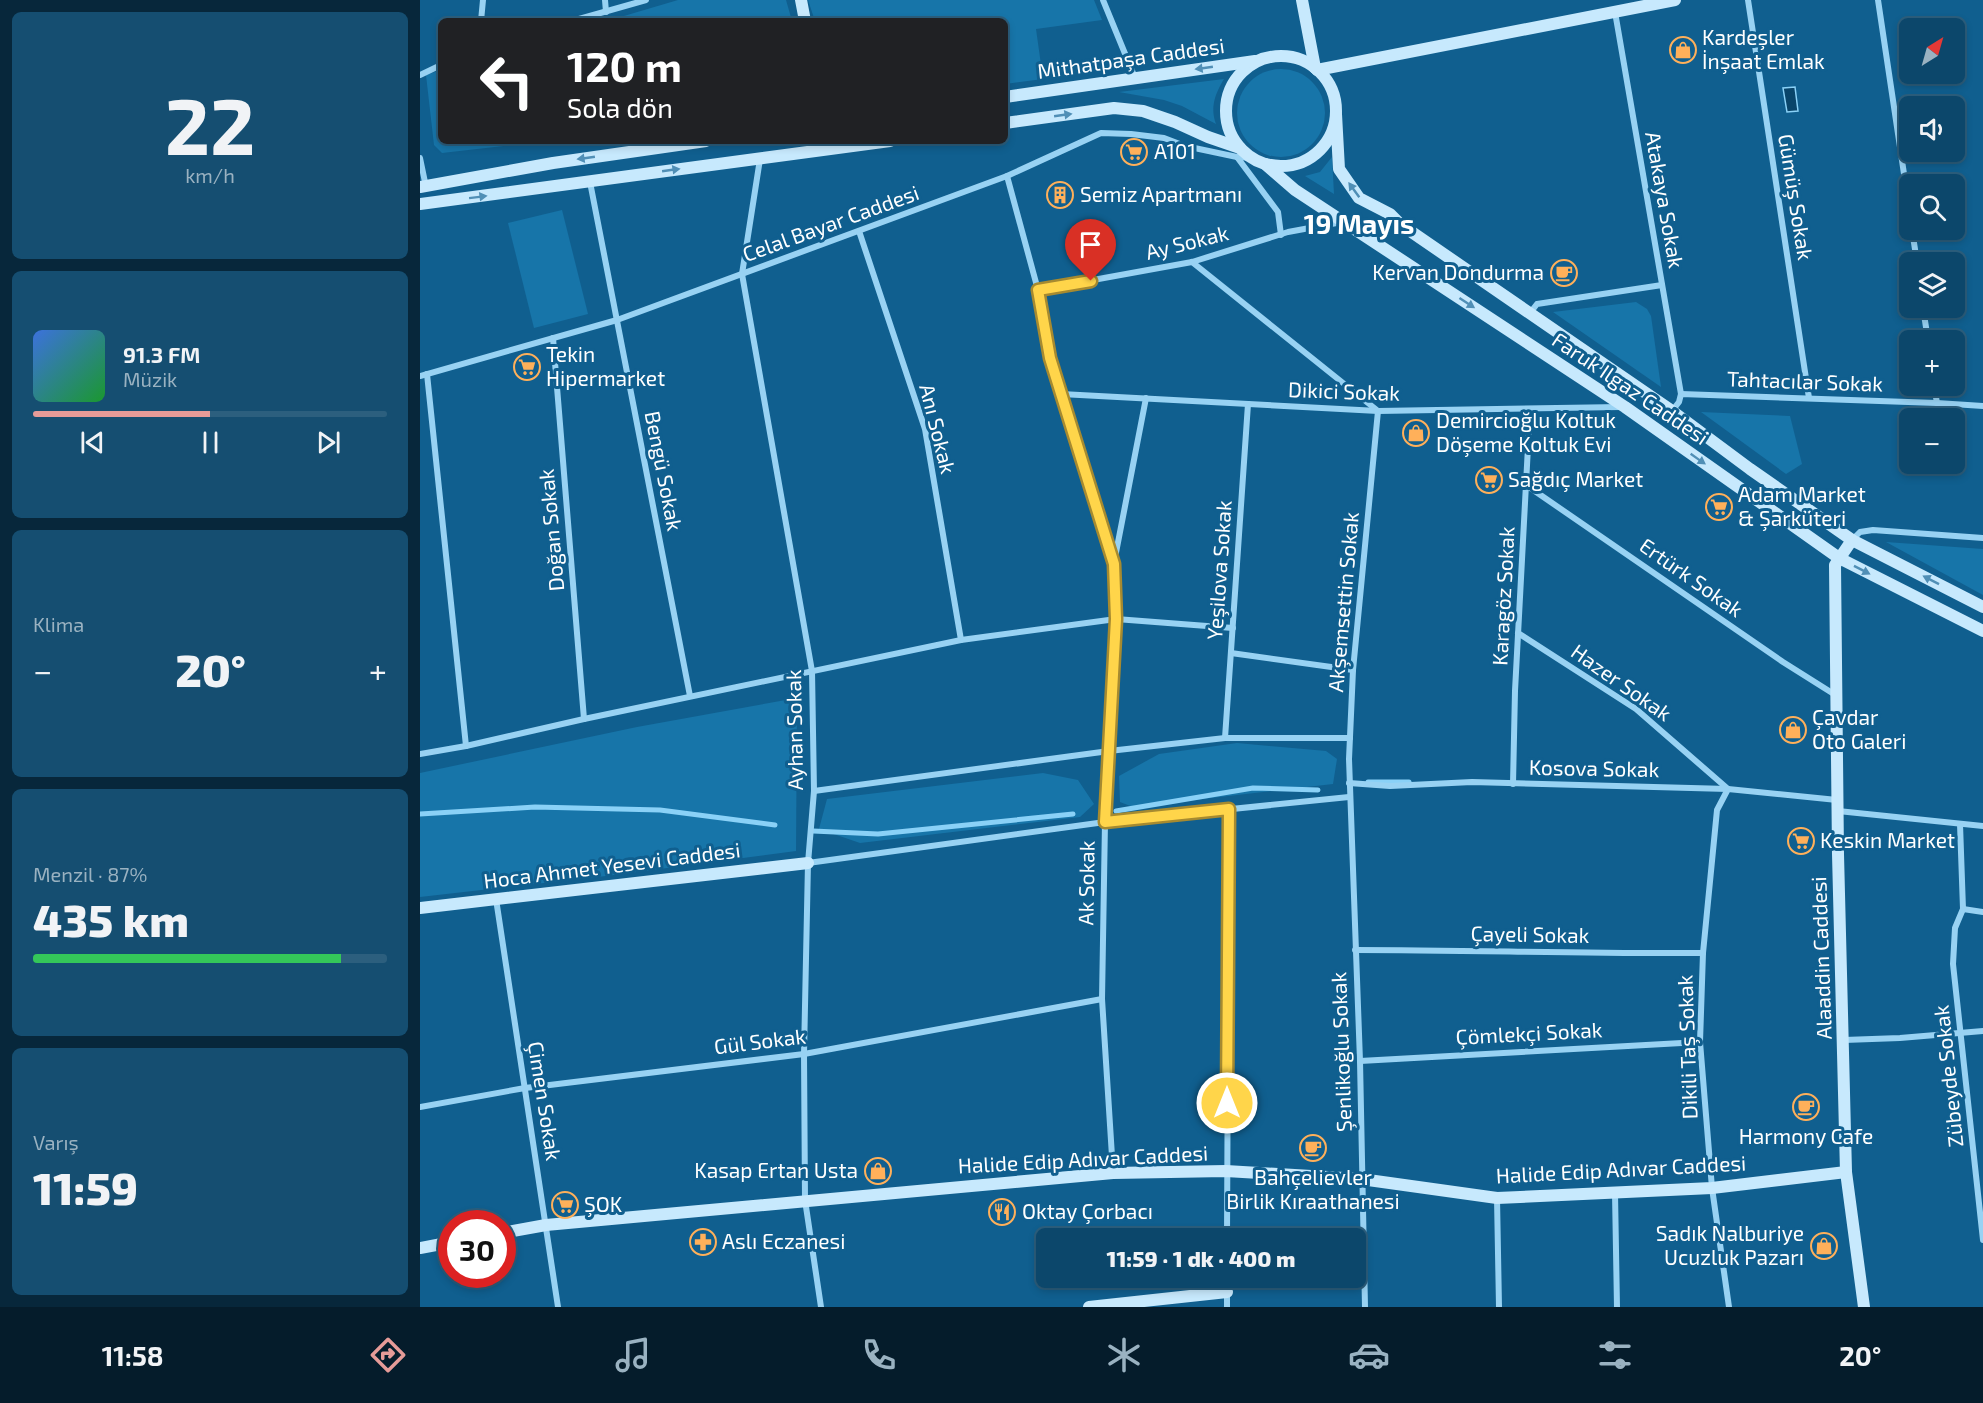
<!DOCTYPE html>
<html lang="tr">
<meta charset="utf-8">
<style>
body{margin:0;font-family:"Exo 2",sans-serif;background:#154e71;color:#f1f3f6;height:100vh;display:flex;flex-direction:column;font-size:22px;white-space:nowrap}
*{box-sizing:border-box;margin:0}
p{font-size:20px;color:#9ab2c1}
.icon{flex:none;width:33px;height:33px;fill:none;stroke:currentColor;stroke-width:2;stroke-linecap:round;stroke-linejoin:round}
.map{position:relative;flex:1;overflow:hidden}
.drawer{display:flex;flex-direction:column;gap:12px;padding:12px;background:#07273b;width:420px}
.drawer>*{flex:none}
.guide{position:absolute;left:18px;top:18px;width:570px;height:126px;border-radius:9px;box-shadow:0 3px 9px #0003,0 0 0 2px #2c5f7e;background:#202124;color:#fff;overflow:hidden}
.needle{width:39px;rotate:37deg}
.buttons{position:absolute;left:1479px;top:18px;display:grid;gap:12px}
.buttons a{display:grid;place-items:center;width:66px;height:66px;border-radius:9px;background:#0c476b;box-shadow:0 3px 9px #0003,0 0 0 2px #2c5f7e;font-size:30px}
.speed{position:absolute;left:18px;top:1210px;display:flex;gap:12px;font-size:30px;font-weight:700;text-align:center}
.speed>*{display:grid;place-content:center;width:78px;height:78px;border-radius:50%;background:#0c476b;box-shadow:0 3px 9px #0003,0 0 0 2px #2c5f7e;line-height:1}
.speed .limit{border:9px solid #d22;background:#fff;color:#111}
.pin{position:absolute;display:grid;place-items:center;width:51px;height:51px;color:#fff;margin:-62px -26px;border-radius:50% 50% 50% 0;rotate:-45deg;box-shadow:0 0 6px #0007}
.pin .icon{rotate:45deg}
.me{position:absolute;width:66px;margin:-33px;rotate:0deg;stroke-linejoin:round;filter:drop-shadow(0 0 4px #0008)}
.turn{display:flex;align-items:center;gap:21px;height:126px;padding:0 30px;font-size:27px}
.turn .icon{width:78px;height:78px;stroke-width:2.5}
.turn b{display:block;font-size:42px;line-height:51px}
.big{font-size:45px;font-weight:800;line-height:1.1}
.drawer .tile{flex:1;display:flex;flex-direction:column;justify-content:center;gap:9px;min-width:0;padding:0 21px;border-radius:9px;background:#154e71}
.drawer .dial{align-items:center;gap:0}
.dial b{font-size:78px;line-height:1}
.song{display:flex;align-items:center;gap:18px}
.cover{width:72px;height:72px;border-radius:9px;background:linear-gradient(135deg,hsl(220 70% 55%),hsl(130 70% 35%))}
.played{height:6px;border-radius:3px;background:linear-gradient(90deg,#e69b98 50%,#2c5f7e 50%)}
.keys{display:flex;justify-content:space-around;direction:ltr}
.heat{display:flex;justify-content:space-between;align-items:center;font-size:33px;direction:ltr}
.charge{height:9px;border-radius:4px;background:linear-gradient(90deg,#34c759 87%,#2c5f7e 0)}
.trip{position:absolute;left:616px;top:1228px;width:330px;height:60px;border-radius:9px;background:#0c476b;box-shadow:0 3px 9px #0003,0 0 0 2px #2c5f7e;font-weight:800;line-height:60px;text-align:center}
.tabs{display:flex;height:96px;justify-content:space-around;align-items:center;background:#051c2b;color:#9ab2c1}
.tabs .icon{width:42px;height:42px}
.tabs .selected{color:#e69b98}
.tabs b{font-size:27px;color:#f1f3f6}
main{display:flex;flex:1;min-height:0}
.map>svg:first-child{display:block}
.green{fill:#1775a9}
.water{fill:#09456a;stroke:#8ad1f7;stroke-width:1.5}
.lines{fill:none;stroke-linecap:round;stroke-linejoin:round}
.stream{stroke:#8ad1f7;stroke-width:5}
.street{stroke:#98d2f3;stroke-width:6}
.secondary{stroke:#c7e9fd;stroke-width:12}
.oneway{fill:#508fb6}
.route-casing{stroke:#a68a30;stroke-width:15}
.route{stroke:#ffd54a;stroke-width:10}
.labels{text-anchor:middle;stroke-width:6;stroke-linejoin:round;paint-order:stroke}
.poi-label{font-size:21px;fill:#fff;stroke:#105f8f;text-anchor:start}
.street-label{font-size:21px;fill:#fff;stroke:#105f8f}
.district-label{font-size:27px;font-weight:bold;fill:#fff;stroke:#105f8f}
</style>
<main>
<section class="drawer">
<div class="tile dial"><b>22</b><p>km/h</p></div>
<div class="tile">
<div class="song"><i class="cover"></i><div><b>91.3 FM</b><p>Müzik</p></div></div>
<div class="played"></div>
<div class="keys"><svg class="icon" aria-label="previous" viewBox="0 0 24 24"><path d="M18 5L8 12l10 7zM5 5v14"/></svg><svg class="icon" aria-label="pause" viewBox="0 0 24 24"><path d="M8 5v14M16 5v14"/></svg><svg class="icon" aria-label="next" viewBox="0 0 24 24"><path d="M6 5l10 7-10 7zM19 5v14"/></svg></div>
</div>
<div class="tile"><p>Klima</p>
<div class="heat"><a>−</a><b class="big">20°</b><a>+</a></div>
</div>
<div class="tile"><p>Menzil · 87%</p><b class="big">435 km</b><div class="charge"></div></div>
<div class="tile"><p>Varış</p><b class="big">11:59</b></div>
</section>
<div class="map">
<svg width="1563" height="1307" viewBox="0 0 1563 1307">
<rect width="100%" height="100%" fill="#105f8f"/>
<!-- green -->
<g class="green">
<polygon points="258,0 366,0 372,21 187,21"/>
<polygon points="388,0 674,0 682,20 616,29 623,79 585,84 585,21 395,21"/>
<circle cx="861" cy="113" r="44"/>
<polygon points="21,70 21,141 126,141 22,153 14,145 6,75"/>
<path d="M 804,79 C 795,94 790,107 796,124 L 762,106 L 744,100 L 699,92 Z"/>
<polygon points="912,157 914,194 885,176 900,172"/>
<polygon points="142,210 168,314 114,328 88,223"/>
<polygon points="1216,302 1227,309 1231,316 1241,387 1133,312"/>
<polygon points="1281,412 1370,416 1382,464 1366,474"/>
<polygon points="1466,542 1563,549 1563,595"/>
<polygon points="377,698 376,851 186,876 0,897 0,773 217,727"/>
<polygon points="817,743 906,751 917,759 913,784 713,807 700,802 699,776 739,754"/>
<polygon points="623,773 658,780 674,804 660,817 440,843 399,829 407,799"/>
</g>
<!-- water -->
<polygon class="water" points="1375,87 1378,111 1367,112 1363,88"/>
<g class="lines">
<!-- stream -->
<g class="stream">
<polyline points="948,782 989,782"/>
<polyline points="696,811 833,788 898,790"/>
<polyline points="0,814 115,807 240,810 355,825"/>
<polyline points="393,831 458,834 653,814"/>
</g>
<!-- street -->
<g class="street">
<polyline points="185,0 186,12"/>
<polyline points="683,0 715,78"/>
<polyline points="1328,0 1389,398"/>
<polyline points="1458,0 1490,214"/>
<polyline points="1195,12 1261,394"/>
<polyline points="61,21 63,0"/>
<polyline points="152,21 226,0"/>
<polyline points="0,75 21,65"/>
<polyline points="817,157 858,212 861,235"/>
<polyline points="0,158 6,187"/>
<polyline points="340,159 322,274 392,671 394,791 388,863 384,1054 385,1200 401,1307"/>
<polyline points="587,176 618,290 630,358 694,564 696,619 685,822 682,999 693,1172"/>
<polyline points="170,182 270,696"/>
<polyline points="1492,230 1497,262"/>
<polyline points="439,231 505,429 541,640"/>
<polyline points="772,262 958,411 933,670 929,759 940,1061 945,1307"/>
<polyline points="618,290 772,262 868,232 922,222"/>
<polyline points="1503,308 1508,340"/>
<polyline points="1110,313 1117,304 1242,285"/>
<polyline points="133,338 164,719"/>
<polyline points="7,374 46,746"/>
<polyline points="0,376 197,320 587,176 681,133 711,134 744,138 765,146 817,157 832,158"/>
<polyline points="1514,386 1517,403"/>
<polyline points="641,394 958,411 1201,407"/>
<polyline points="1252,411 1259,402 1261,394 1517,403 1563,406"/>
<polyline points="1106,485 1363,662 1417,696"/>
<polyline points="1432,540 1440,532 1453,530 1563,538"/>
<polyline points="694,563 726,398"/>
<polyline points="1098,633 1216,709 1308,789 1297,810 1283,953 1280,1042 1292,1188 1309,1307"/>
<polyline points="811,653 933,670"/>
<polyline points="805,738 828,404"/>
<polyline points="0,754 46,746 164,719 541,640 696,619 813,628"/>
<polyline points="929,783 970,786 1052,782 1308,789 1417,800"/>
<polyline points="1093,784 1095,691 1110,409"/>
<polyline points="394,791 689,751 805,738 930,738"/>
<polyline points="1418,811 1563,826"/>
<polyline points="1540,824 1543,909 1535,928 1533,964 1563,1240"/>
<polyline points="388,863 685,822 929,797"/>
<polyline points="76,899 138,1307"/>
<polyline points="1543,909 1563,912"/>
<path d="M 935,950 C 1051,950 1167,954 1283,953"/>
<polyline points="1424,1040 1480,1038 1563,1031"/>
<polyline points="940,1061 1280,1042"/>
<polyline points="0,1107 105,1088 384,1054 682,999"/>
<polyline points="1195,1193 1197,1307"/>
<polyline points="1077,1198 1079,1307"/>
<polyline points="807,1239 809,809"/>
<polyline points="807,1307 807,1278"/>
</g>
<!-- secondary -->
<g class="secondary">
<polyline points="381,0 385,21"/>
<polyline points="882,0 895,68"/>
<circle cx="861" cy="111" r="55"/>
<polyline points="897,70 1255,0"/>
<polyline points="585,97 835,61"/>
<polyline points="916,114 919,169 939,198 970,214 980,224 1252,411 1330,469 1432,540 1563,607"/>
<polyline points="585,123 694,108 723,111 755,122 788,137 820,148"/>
<polyline points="845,164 875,190 1205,407 1419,558 1563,631"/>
<polyline points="0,187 133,163 286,141"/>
<polyline points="0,204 470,141"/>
<polyline points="1432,540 1415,565 1418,854 1426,1172 1444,1307"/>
<polyline points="0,908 388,863"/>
<polyline points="82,1233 126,1225 693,1173 806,1171 941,1179 1077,1198 1292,1188 1426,1172"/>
<polyline points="0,1248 32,1242"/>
<polyline points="669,1307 807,1292"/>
</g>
</g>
<!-- one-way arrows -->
<defs><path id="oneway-solid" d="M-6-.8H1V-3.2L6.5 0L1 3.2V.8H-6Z" transform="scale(1.5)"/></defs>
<g class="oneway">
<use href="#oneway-solid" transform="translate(784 68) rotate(172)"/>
<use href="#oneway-solid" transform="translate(643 115) rotate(-8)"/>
<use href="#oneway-solid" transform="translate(166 158) rotate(172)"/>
<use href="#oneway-solid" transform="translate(251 170) rotate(-8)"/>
<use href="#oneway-solid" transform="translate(934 190) rotate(-126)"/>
<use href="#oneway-solid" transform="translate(58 197) rotate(-7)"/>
<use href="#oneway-solid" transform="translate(1047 303) rotate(33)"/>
<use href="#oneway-solid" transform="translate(1278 459) rotate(35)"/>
<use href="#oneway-solid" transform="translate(1442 570) rotate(27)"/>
<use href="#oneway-solid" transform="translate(1511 580) rotate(-153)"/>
</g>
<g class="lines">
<defs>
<polyline id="route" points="671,281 618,290 630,358 694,564 696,619 685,822 809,809 807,1103"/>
</defs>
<!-- route casing -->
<use href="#route" class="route-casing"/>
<!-- route -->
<use href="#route" class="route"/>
</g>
<!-- icons -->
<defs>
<symbol id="shop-ring" viewBox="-11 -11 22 22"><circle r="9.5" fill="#105f8f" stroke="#ffb05a" stroke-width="1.5"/><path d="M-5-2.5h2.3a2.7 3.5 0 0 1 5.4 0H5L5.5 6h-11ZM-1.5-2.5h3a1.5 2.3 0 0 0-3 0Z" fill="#ffb05a"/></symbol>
<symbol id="supermarket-ring" viewBox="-11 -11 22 22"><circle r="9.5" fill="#105f8f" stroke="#ffb05a" stroke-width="1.5"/><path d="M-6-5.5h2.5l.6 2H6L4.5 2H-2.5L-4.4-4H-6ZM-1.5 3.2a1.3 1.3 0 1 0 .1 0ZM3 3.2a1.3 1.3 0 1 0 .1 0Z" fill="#ffb05a"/></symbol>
<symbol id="building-ring" viewBox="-11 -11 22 22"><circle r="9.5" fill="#105f8f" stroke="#ffb05a" stroke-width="1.5"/><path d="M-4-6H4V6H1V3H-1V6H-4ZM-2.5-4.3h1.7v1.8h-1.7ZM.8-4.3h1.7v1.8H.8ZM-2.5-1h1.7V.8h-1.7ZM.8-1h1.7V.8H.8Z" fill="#ffb05a"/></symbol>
<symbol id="cafe-ring" viewBox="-11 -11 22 22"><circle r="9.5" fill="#105f8f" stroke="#ffb05a" stroke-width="1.5"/><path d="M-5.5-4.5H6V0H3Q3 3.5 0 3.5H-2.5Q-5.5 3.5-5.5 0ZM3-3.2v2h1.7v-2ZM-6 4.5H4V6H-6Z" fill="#ffb05a"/></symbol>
<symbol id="restaurant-ring" viewBox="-11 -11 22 22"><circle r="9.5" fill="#105f8f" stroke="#ffb05a" stroke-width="1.5"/><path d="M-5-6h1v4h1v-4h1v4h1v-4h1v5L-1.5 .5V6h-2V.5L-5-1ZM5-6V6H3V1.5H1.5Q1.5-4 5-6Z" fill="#ffb05a"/></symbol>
<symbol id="pharmacy-ring" viewBox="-11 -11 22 22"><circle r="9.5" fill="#105f8f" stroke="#ffb05a" stroke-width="1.5"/><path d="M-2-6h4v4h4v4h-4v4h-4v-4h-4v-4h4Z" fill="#ffb05a"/></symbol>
</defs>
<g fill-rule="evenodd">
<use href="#shop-ring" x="1248" y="35" width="30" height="30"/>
<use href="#supermarket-ring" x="699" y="137" width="30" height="30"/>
<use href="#building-ring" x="625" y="180" width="30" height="30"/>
<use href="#cafe-ring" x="1129" y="258" width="30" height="30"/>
<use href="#supermarket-ring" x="92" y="352" width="30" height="30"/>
<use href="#shop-ring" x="981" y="418" width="30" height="30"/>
<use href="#supermarket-ring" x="1054" y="465" width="30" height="30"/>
<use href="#supermarket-ring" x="1284" y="492" width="30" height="30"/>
<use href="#shop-ring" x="1358" y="715" width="30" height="30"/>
<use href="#supermarket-ring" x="1366" y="826" width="30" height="30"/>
<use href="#cafe-ring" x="1371" y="1092" width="30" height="30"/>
<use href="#cafe-ring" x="878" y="1133" width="30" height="30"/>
<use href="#shop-ring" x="443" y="1156" width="30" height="30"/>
<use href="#supermarket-ring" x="130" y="1190" width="30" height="30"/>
<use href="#restaurant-ring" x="567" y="1197" width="30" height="30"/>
<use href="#pharmacy-ring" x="268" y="1227" width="30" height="30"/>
<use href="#shop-ring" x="1389" y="1231" width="30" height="30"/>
</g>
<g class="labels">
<!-- poi labels -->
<g class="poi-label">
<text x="1282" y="45">Kardeşler<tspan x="1282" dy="24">İnşaat Emlak</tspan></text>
<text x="734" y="159">A101</text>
<text x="660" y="202">Semiz Apartmanı</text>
<text x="1124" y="280" text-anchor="end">Kervan Dondurma</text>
<text x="126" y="362">Tekin<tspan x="126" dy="24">Hipermarket</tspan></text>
<text x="1016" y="428">Demircioğlu Koltuk<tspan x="1016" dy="24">Döşeme Koltuk Evi</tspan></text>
<text x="1088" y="487">Sağdıç Market</text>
<text x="1318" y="502">Adam Market<tspan x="1318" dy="24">&amp; Şarküteri</tspan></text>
<text x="1392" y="725">Çavdar<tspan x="1392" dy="24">Oto Galeri</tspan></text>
<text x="1400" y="848">Keskin Market</text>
<text x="1386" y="1144" text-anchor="middle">Harmony Cafe</text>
<text x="438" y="1178" text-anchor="end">Kasap Ertan Usta</text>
<text x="893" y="1185" text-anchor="middle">Bahçelievler<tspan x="893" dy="24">Birlik Kıraathanesi</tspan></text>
<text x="164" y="1212">ŞOK</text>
<text x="602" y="1219">Oktay Çorbacı</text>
<text x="1384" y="1241" text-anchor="end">Sadık Nalburiye<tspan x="1384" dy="24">Ucuzluk Pazarı</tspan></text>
<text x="302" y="1249">Aslı Eczanesi</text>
</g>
<!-- street labels -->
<g class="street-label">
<text transform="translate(711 59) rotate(-8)" y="7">Mithatpaşa Caddesi</text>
<text transform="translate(1375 197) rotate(81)" y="7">Gümüş Sokak</text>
<text transform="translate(1244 200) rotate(80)" y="7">Atakaya Sokak</text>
<text transform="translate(411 224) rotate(-20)" y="7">Celal Bayar Caddesi</text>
<text transform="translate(767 243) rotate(-14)" y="7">Ay Sokak</text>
<text transform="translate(1385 382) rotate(2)" y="7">Tahtacılar Sokak</text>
<text transform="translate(1210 389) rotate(34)" y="7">Faruk Ilgaz Caddesi</text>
<text transform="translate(924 392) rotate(2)" y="7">Dikici Sokak</text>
<text transform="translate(517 429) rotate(76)" y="7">Anı Sokak</text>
<text transform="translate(243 471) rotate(79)" y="7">Bengü Sokak</text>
<text transform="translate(132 530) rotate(-95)" y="7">Doğan Sokak</text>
<text transform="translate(800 570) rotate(-86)" y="7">Yeşilova Sokak</text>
<text transform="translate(1271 578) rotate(35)" y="7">Ertürk Sokak</text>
<text transform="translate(1084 596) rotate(-87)" y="7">Karagöz Sokak</text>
<text transform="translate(924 602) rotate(-85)" y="7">Akşemsettin Sokak</text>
<text transform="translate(1201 683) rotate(35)" y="7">Hazer Sokak</text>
<text transform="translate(375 730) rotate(-91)" y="7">Ayhan Sokak</text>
<text transform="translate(1174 769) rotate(1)" y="7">Kosova Sokak</text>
<text transform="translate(192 866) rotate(-7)" y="7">Hoca Ahmet Yesevi Caddesi</text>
<text transform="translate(667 883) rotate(-89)" y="7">Ak Sokak</text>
<text transform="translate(1110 935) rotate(1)" y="7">Çayeli Sokak</text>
<text transform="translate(1402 958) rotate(-92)" y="7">Alaaddin Caddesi</text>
<text transform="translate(1109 1034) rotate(-3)" y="7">Çömlekçi Sokak</text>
<text transform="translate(340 1042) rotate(-7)" y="7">Gül Sokak</text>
<text transform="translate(1268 1047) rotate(-92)" y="7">Dikili Taş Sokak</text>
<text transform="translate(922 1052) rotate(-92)" y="7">Şenlikoğlu Sokak</text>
<text transform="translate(1529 1076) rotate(-96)" y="7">Zübeyde Sokak</text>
<text transform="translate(124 1101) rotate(81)" y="7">Çimen Sokak</text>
<text transform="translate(663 1160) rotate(-3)" y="7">Halide Edip Adıvar Caddesi</text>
<text transform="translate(1201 1170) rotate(-3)" y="7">Halide Edip Adıvar Caddesi</text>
</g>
<!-- district labels -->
<g class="district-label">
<text x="939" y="234">19 Mayıs</text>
</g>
</g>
</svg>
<div class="buttons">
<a><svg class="needle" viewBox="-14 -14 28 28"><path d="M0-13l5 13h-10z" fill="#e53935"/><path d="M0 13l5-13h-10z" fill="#9ab2c1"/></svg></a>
<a><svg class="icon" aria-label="sound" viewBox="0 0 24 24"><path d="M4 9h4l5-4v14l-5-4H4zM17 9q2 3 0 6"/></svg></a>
<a><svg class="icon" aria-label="search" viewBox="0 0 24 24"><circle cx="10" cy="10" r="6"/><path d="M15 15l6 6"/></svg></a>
<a><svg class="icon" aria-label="layers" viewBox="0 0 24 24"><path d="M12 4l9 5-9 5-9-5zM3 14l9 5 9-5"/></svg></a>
<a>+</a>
<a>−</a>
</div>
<div class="speed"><div class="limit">30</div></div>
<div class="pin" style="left:671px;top:281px;background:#d93025"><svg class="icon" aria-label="arrive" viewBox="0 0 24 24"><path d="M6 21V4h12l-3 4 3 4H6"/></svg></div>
<svg class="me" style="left:807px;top:1103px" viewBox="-20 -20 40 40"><circle r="17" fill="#ffd54a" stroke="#fff" stroke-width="3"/><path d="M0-11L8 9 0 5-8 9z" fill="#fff"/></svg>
<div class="trip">11:59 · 1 dk · 400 m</div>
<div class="guide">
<div class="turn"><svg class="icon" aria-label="left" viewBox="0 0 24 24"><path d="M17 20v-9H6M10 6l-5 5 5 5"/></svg><div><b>120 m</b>Sola dön</div></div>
</div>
</div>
</main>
<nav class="tabs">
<b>11:58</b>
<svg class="icon selected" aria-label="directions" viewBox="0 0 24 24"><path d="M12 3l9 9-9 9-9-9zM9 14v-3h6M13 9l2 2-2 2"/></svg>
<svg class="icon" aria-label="music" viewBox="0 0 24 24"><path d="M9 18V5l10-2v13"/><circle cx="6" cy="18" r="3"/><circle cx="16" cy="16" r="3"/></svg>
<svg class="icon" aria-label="phone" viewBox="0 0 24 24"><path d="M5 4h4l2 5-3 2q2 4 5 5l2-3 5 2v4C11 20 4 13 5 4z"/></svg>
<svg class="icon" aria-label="climate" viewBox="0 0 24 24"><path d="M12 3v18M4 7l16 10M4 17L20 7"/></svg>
<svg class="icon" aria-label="car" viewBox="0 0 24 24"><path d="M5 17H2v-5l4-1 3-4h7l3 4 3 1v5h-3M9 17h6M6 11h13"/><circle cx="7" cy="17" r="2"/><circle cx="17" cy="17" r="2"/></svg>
<svg class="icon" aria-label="filters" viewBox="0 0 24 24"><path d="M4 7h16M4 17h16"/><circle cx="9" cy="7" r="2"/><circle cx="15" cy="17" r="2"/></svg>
<b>20°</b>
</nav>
